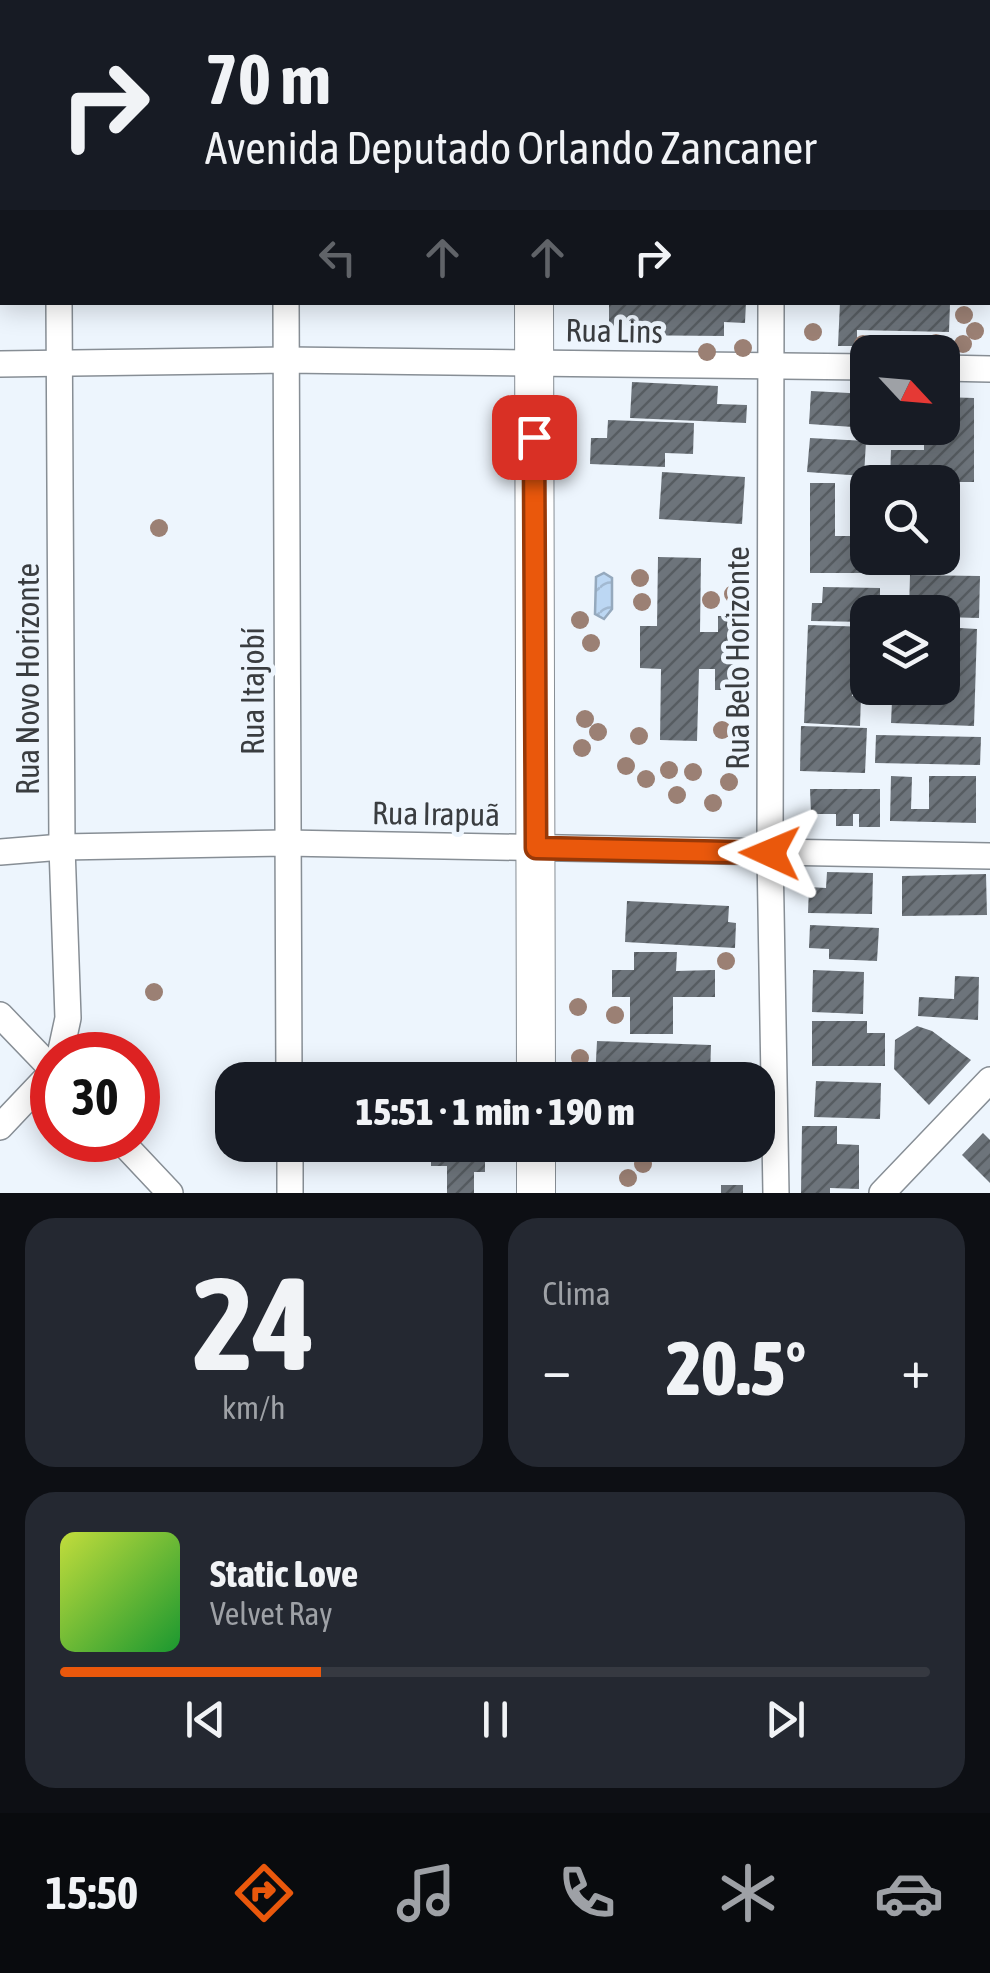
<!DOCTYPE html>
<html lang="pt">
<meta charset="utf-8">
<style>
body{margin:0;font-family:"Asap Condensed",sans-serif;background:#242831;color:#f1f3f6;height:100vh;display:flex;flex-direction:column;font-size:38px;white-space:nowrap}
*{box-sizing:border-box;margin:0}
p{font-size:32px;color:#9ea1a6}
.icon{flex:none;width:55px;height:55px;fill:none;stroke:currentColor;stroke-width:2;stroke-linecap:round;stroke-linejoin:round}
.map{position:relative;height:1193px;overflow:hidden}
.drawer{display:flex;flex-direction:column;gap:25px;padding:25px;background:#0d0f14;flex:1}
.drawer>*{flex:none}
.guide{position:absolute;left:0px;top:0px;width:990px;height:305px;box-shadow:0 5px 25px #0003;background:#171b24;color:#f1f3f6;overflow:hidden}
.needle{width:65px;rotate:116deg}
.fabs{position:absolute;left:850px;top:335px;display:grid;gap:20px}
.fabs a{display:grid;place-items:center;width:110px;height:110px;border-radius:20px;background:#171b24;box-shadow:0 5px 25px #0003;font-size:50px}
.speed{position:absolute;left:30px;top:1032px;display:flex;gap:20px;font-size:50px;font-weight:700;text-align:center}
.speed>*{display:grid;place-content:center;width:130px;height:130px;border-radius:50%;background:#171b24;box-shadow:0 5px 25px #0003;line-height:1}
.speed .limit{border:15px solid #d22;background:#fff;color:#111}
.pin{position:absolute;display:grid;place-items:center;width:85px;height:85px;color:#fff;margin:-42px;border-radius:20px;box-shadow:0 5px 15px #0006}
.me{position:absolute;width:110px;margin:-55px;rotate:271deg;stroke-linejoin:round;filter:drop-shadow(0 0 8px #0008)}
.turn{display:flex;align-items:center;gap:35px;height:210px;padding:0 40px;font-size:45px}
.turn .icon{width:130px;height:130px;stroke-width:2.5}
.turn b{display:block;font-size:70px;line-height:85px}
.lanes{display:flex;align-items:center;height:95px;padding:0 40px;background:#0003;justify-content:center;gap:50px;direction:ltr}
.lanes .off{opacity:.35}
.big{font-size:75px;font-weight:800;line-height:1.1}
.drawer .tile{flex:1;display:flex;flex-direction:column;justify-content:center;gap:15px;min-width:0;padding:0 35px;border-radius:30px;background:#242831}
.drawer .dial{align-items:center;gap:0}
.dial b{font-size:130px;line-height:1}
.song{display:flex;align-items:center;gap:30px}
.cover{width:120px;height:120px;border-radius:15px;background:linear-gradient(135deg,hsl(70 70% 55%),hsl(130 70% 35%))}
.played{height:10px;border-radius:5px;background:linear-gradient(90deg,#ea580c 30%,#363941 30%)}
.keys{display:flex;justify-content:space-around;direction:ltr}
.heat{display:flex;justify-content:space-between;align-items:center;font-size:55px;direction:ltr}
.drawer .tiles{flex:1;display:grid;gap:25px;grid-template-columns:1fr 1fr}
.tile:last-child{grid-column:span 2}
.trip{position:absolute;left:215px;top:1062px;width:560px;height:100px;border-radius:30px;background:#171b24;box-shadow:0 5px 25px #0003;font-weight:800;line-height:100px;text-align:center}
.menu{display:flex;height:160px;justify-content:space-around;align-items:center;background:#090b0e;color:#9ea1a6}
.menu .icon{width:70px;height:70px}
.menu .active{color:#ea580c}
.menu b{font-size:45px;color:#f1f3f6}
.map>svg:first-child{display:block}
.water{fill:url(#water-waves);stroke:#95a9bd;stroke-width:2.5}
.building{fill:url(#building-hatch)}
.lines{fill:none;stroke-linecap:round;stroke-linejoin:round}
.street-casing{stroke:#878e95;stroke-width:28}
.secondary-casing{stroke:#878e95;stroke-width:40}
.street{stroke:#fff;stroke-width:25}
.secondary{stroke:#fff;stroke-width:38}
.tree{fill:#9b8074}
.route-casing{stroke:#983908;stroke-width:25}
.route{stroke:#ea580c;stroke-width:18}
.labels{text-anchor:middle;stroke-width:10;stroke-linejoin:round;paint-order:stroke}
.street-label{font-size:32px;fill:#3a3d40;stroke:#edf5fd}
</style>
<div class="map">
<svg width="990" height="1193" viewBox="0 0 990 1193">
<defs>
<pattern id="water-waves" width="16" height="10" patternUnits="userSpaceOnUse" patternTransform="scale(2.5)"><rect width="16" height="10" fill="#bcd7f3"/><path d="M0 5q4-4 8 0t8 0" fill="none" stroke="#a2b9d1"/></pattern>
<pattern id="building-hatch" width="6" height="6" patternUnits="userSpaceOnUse" patternTransform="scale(2.5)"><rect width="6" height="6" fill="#6d747b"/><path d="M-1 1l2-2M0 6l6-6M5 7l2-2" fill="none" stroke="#565c61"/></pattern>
</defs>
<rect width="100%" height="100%" fill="#edf5fd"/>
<!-- water -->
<polygon class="water" points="604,573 612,578 612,609 604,619 595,614 596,577"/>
<!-- building -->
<g class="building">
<polygon points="609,302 746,302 745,323 724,322 724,336 609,335"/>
<polygon points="840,302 950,304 949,332 857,330 857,346 838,346"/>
<polygon points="632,382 718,386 717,404 747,405 746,423 630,418"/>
<polygon points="811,391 868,394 868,428 809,424"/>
<polygon points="942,397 974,398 974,482 890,482 891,450 924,450 924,428 942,428"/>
<polygon points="608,420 694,423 693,454 665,453 665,467 590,464 591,438 607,438"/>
<polygon points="810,438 866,441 864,476 807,472"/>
<polygon points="662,472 745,477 742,524 659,519"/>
<polygon points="810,483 835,483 835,536 868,536 868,558 876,558 876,573 810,573"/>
<polygon points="658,557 701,558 700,632 718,632 718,616 746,616 745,690 715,690 715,669 699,669 697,741 660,740 661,669 640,668 640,626 657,626"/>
<polygon points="910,575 980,576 979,618 942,617 942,612 909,612"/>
<polygon points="823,587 880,588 880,612 868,612 868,622 811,621 812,603 822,603"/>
<polygon points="808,625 868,627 868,653 854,653 852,696 861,696 860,726 804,723"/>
<polygon points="942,627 977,629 974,726 891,723 892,701 924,702 924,688 942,688"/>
<polygon points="801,726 867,728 865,773 800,771"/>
<polygon points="876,735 981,737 980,765 875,763"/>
<polygon points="891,776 912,777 911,809 929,809 929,776 976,776 976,823 890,821"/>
<polygon points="810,789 880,789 880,827 859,827 859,814 853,814 853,826 836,826 836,814 811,814"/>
<polygon points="827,872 873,873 872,914 808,913 809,887 826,888"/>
<polygon points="986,874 987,915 902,916 902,876"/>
<polygon points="627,901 729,906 728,922 736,923 735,948 625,942"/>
<polygon points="810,925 879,928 877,961 829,959 829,949 809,948"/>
<polygon points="634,952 677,952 676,971 715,970 715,997 673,997 673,1034 630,1034 630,997 612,997 612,970 634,970"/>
<polygon points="813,970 864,972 863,1014 812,1012"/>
<polygon points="955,976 979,977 978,1020 918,1016 919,997 954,999"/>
<polygon points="812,1021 867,1021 867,1033 885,1033 885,1066 812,1066"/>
<polygon points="917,1026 932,1031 971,1060 929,1105 894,1069 895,1040"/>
<polygon points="597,1041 711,1045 710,1076 671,1074 671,1080 640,1080 640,1069 627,1069 626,1080 595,1080"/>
<polygon points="816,1081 881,1083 880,1119 814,1117"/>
<polygon points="802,1126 837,1126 837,1144 859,1145 859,1189 830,1188 830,1193 801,1193"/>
<polygon points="983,1133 990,1140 990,1183 962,1155"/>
<polygon points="431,1145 485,1145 485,1172 474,1172 474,1193 447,1193 447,1166 431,1166"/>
<rect x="721" y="1185" width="22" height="8"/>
</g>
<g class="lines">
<defs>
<g id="street">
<polyline points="58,0 58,2"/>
<polyline points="290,2 290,0"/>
<polyline points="773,2 773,0"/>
<polyline points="59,302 62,847 68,1018 60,1055"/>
<polyline points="286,302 289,1080"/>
<polyline points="771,302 770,853 776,1193"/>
<polyline points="0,364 286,360 868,367"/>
<polyline points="942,368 990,369"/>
<polyline points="0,852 62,847 286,843 990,856"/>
<polyline points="0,1015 52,1069"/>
<polyline points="0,1127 52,1072"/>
<polyline points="120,1140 170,1193"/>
<polyline points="290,1145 290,1193"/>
<polyline points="882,1193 990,1080"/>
</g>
<g id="secondary">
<polyline points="533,0 533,2"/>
<polyline points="534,302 536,1080"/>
<polyline points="536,1193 536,1145"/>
</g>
</defs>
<!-- street casing -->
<use href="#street" class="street-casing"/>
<!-- secondary casing -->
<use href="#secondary" class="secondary-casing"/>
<!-- street -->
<use href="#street" class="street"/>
<!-- secondary -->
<use href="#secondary" class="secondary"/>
</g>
<!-- trees -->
<g class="tree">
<circle cx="964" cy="315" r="9"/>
<circle cx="975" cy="331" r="9"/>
<circle cx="813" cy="332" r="9"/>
<circle cx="936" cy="343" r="9"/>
<circle cx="863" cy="344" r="9"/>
<circle cx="963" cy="344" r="9"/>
<circle cx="743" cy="348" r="9"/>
<circle cx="707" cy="352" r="9"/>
<circle cx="159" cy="528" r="9"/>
<circle cx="640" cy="578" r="9"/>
<circle cx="733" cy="594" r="9"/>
<circle cx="711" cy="600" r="9"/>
<circle cx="642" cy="602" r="9"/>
<circle cx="580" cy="620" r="9"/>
<circle cx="591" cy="643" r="9"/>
<circle cx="585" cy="719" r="9"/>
<circle cx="722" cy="730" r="9"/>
<circle cx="598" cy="732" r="9"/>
<circle cx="639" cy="736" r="9"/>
<circle cx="582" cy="748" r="9"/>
<circle cx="626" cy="766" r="9"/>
<circle cx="669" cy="770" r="9"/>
<circle cx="693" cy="772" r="9"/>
<circle cx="646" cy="779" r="9"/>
<circle cx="729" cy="782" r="9"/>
<circle cx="677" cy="795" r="9"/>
<circle cx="713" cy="803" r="9"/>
<circle cx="726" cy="961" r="9"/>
<circle cx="154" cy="992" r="9"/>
<circle cx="578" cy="1007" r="9"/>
<circle cx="615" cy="1015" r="9"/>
<circle cx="580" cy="1058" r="9"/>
<circle cx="643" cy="1164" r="9"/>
<circle cx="628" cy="1178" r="9"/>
</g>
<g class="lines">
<defs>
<polyline id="route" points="534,437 536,848 770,853"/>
</defs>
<!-- route casing -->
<use href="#route" class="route-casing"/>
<!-- route -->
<use href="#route" class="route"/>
</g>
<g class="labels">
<!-- street labels -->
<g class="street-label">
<text transform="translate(614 331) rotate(1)" y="11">Rua Lins</text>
<text transform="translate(738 658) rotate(-90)" y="11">Rua Belo Horizonte</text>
<text transform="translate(28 679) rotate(-90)" y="11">Rua Novo Horizonte</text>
<text transform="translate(253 691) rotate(-90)" y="11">Rua Itajobí</text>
<text transform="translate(436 814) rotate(1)" y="11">Rua Irapuã</text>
</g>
</g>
</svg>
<div class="fabs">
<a><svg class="needle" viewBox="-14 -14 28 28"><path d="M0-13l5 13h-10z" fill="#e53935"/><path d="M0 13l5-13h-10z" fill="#9ea1a6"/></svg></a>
<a><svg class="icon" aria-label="search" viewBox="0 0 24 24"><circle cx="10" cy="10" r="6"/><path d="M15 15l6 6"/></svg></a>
<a><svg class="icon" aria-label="layers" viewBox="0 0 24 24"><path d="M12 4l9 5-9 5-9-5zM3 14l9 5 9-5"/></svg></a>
</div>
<div class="speed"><div class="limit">30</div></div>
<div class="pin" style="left:534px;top:437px;background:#d93025"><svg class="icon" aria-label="arrive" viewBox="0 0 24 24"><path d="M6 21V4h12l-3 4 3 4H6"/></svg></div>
<svg class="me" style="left:770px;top:853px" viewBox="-20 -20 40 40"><path d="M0-17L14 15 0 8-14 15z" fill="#ea580c" stroke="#fff" stroke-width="4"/></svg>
<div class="trip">15:51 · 1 min · 190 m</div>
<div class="guide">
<div class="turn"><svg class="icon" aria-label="right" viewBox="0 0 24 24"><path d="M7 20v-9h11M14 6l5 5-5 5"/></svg><div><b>70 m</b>Avenida Deputado Orlando Zancaner</div></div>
<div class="lanes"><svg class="icon off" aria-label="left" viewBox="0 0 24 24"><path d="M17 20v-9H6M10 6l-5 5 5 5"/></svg><svg class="icon off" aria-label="ahead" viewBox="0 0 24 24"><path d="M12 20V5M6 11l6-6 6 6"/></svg><svg class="icon off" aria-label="ahead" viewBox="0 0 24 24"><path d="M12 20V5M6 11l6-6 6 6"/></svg><svg class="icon" aria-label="right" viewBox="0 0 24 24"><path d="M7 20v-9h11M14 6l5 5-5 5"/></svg></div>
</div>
</div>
<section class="drawer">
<div class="tiles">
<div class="tile dial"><b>24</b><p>km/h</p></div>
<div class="tile"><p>Clima</p>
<div class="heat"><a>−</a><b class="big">20.5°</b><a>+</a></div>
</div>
<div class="tile">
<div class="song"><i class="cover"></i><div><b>Static Love</b><p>Velvet Ray</p></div></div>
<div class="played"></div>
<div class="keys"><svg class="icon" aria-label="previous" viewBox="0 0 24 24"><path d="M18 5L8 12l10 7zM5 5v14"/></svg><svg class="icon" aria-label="pause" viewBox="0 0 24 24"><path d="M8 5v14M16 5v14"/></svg><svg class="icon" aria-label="next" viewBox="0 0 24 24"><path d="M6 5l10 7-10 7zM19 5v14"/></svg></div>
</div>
</div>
</section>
<nav class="menu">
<b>15:50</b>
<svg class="icon active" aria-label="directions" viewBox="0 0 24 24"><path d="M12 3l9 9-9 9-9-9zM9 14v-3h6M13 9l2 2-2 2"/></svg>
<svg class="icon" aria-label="music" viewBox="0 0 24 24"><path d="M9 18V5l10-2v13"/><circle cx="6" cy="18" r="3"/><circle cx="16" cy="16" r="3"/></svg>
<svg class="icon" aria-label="phone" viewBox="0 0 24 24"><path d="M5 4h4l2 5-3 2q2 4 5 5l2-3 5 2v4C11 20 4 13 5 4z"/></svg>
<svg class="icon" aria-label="climate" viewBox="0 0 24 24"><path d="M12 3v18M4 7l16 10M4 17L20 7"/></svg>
<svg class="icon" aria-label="car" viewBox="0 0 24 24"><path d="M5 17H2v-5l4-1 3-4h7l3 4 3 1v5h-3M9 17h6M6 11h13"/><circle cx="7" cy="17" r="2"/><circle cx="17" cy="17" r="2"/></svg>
</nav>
